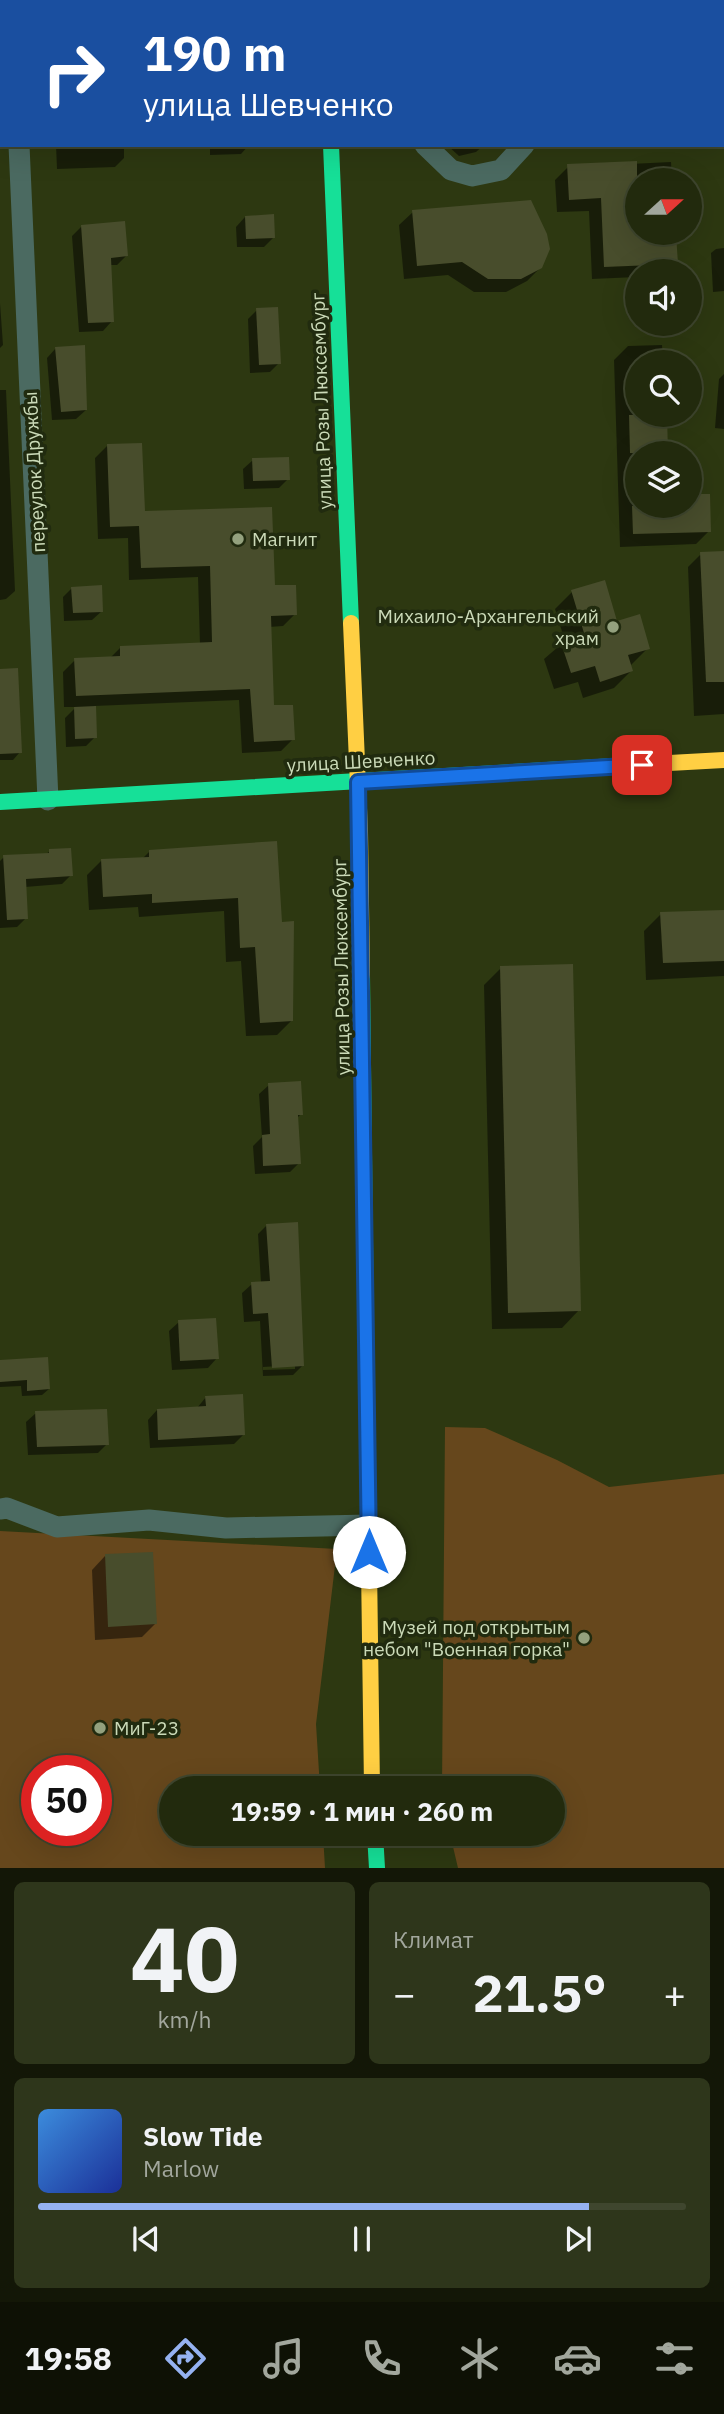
<!DOCTYPE html>
<html lang="ru">
<meta charset="utf-8">
<style>
body{margin:0;font-family:"IBM Plex Sans",sans-serif;background:#2e361b;color:#f1f3f6;height:100vh;display:flex;flex-direction:column;font-size:26px;white-space:nowrap}
*{box-sizing:border-box;margin:0}
p{font-size:23px;color:#a2a79d}
.icon{flex:none;width:38px;height:38px;fill:none;stroke:currentColor;stroke-width:2;stroke-linecap:round;stroke-linejoin:round}
.map{position:relative;height:1868px;overflow:hidden}
.side{display:flex;flex-direction:column;gap:14px;padding:14px;background:#131707;flex:1}
.side>*{flex:none}
.hud{position:absolute;left:0px;top:0px;width:724px;height:147px;box-shadow:0 7px 28px #0002,0 0 0 2px #3f462e;background:#1a4fa0;color:#fff;overflow:hidden}
.needle{width:46px;rotate:69deg}
.buttons{position:absolute;left:625px;top:168px;display:grid;gap:14px}
.buttons a{display:grid;place-items:center;width:77px;height:77px;border-radius:50%;background:#222a0d;box-shadow:0 7px 28px #0002,0 0 0 2px #3f462e;font-size:35px}
.speed{position:absolute;left:21px;top:1755px;display:flex;gap:14px;font-size:35px;font-weight:700;text-align:center}
.speed>*{display:grid;place-content:center;width:91px;height:91px;border-radius:50%;background:#222a0d;box-shadow:0 7px 28px #0002,0 0 0 2px #3f462e;line-height:1}
.speed .limit{border:10px solid #d22;background:#fff;color:#111}
.pin{position:absolute;display:grid;place-items:center;width:60px;height:60px;color:#fff;margin:-30px;border-radius:14px;box-shadow:0 4px 10px #0006}
.me{position:absolute;width:77px;margin:-38px;rotate:0deg;stroke-linejoin:round;filter:drop-shadow(0 0 5px #0008)}
.turn{display:flex;align-items:center;gap:24px;height:147px;padding:0 28px;font-size:32px}
.turn .icon{width:91px;height:91px;stroke-width:2.5}
.turn b{display:block;font-size:49px;line-height:60px}
.big{font-size:52px;font-weight:800;line-height:1.1}
.side .widget{flex:1;display:flex;flex-direction:column;justify-content:center;gap:10px;min-width:0;padding:0 24px;border-radius:10px;background:#2e361b}
.side .dial{align-items:center;gap:0}
.dial b{font-size:91px;line-height:1}
.song{display:flex;align-items:center;gap:21px}
.cover{width:84px;height:84px;border-radius:10px;background:linear-gradient(135deg,hsl(210 70% 55%),hsl(230 70% 35%))}
.played{height:7px;border-radius:4px;background:linear-gradient(90deg,#95b2f1 85%,#3f462e 85%)}
.keys{display:flex;justify-content:space-around;direction:ltr}
.heat{display:flex;justify-content:space-between;align-items:center;font-size:38px;direction:ltr}
.side .tiles{flex:1;display:grid;gap:14px;grid-template-columns:1fr 1fr}
.widget:last-child{grid-column:span 2}
.trip{position:absolute;left:159px;top:1776px;width:406px;height:70px;border-radius:35px;background:#222a0d;box-shadow:0 7px 28px #0002,0 0 0 2px #3f462e;font-weight:800;line-height:70px;text-align:center}
.tab-bar{display:flex;height:112px;justify-content:space-around;align-items:center;background:#0e1105;color:#a2a79d}
.tab-bar .icon{width:49px;height:49px}
.tab-bar .active{color:#95b2f1}
.tab-bar b{font-size:32px;color:#f1f3f6}
.map>svg:first-child{display:block}
.green{fill:#66471c;fill-rule:evenodd}
.shadow{fill:#0007;fill-rule:evenodd}
.building{fill:#484d2c}
.lines{fill:none;stroke-linecap:round;stroke-linejoin:round}
.street{stroke:#4b6a61;stroke-width:21}
.fast{stroke:#16e098;stroke-width:16}
.slow{stroke:#ffcf43;stroke-width:16}
.route-casing{stroke:#114b97;stroke-width:18}
.route{stroke:#1a73e8;stroke-width:12}
.poi-dot{fill:#94a17e;stroke:#212b0f;stroke-width:2.5}
.labels{text-anchor:middle;stroke-width:7;stroke-linejoin:round;paint-order:stroke}
.street-label{font-size:19px;fill:#cbdab8;stroke:#212b0f}
.poi-label{font-size:19px;fill:#cbdab8;stroke:#212b0f;text-anchor:start}
</style>
<div class="map">
<svg width="724" height="1868" viewBox="0 0 724 1868">
<rect width="100%" height="100%" fill="#2d3811"/>
<!-- green -->
<g class="green">
<polygon points="445,1427 485,1428 557,1460 609,1487 724,1474 724,1868 458,1868 450,1834 553,1834 553,1788 442,1788"/>
<path d="M 0,1531 L 337,1549 L 316,1724 L 320,1788 L 172,1788 L 172,1834 L 323,1834 L 325,1868 L 0,1868 ZM 37,1771 L 96,1771 L 96,1830 L 37,1830 Z"/>
</g>
<!-- shadow -->
<g class="shadow">
<polygon points="96,0 111,2 54,2"/>
<rect x="158" y="0" width="29" height="2"/>
<polygon points="387,0 462,0 460,2"/>
<polygon points="541,0 724,0 724,11 723,2"/>
<polygon points="56,145 124,145 124,158 115,167 57,169"/>
<polygon points="210,145 249,145 241,154 210,155"/>
<polygon points="447,145 484,145 476,152 459,156"/>
<polygon points="671,162 672,180 637,180 637,233 675,233 676,263 668,271 637,271 637,277 592,279 589,211 557,212 555,180 568,167"/>
<polygon points="413,212 541,267 527,281 506,292 474,292 448,275 404,279 399,225"/>
<polygon points="245,217 274,237 264,247 237,247 236,227"/>
<polygon points="81,227 126,256 117,265 110,265 112,321 103,331 79,332 72,236"/>
<polygon points="724,248 724,291 713,292 711,253 716,249"/>
<polygon points="0,303 3,345 0,348"/>
<polygon points="257,310 279,363 270,372 250,373 248,319"/>
<polygon points="662,345 663,362 637,362 637,415 665,415 666,453 637,453 637,506 690,506 690,496 708,495 709,531 696,544 620,547 614,360 628,346"/>
<polygon points="56,348 86,410 76,419 52,420 47,358"/>
<polygon points="724,374 724,429 715,428 719,379"/>
<polygon points="0,390 6,390 15,591 6,599 0,600"/>
<polygon points="107,446 143,513 273,587 295,614 283,626 269,627 273,707 293,739 281,751 242,753 239,700 94,706 95,737 86,746 66,747 65,718 76,707 64,707 63,672 75,660 110,658 120,648 200,645 198,577 129,580 128,538 98,539 95,458"/>
<polygon points="253,460 288,479 279,488 244,489 243,469"/>
<polygon points="724,553 724,714 694,716 688,567 701,554"/>
<polygon points="72,588 102,611 92,620 64,621 63,597"/>
<polygon points="572,592 648,648 631,665 631,671 614,688 583,698 578,682 554,689 544,659 565,641 555,609"/>
<polygon points="0,670 20,752 13,760 0,760"/>
<polygon points="275,843 281,923 292,1020 277,1035 246,1036 241,961 226,962 224,911 139,917 138,907 89,910 87,875 101,861 142,859 150,851"/>
<polygon points="50,851 71,875 62,884 25,887 26,918 17,927 0,928 0,861 4,857 45,855"/>
<polygon points="724,911 724,976 646,980 644,931 661,914"/>
<polygon points="501,968 579,1310 562,1328 492,1329 484,985"/>
<polygon points="269,1085 301,1114 296,1119 299,1163 290,1172 255,1174 253,1146 262,1137 259,1094"/>
<path d="M 267,1225 L 302,1366 L 293,1375 L 263,1376 L 260,1321 L 244,1322 L 242,1293 L 252,1284 L 261,1283 L 258,1234 ZM 295,1365 L 295,1369 L 263,1370 L 263,1367 Z"/>
<polygon points="179,1322 217,1358 208,1368 172,1370 169,1331"/>
<polygon points="0,1361 49,1389 42,1395 22,1396 21,1386 0,1387"/>
<polygon points="206,1397 243,1435 234,1444 150,1448 148,1420 157,1410 197,1408"/>
<polygon points="36,1413 107,1444 98,1453 28,1455 26,1422"/>
<polygon points="105,1556 155,1624 142,1637 95,1640 92,1570"/>
</g>
<!-- building -->
<g class="building">
<polygon points="637,161 637,233 676,233 678,264 604,267 601,198 569,200 567,164"/>
<polygon points="531,200 547,234 550,249 542,268 521,279 488,279 462,262 417,266 412,210"/>
<polygon points="274,214 275,238 246,239 245,216"/>
<polygon points="125,221 128,256 111,258 114,322 88,323 81,225"/>
<polygon points="278,307 281,364 259,365 256,308"/>
<polygon points="85,345 87,410 61,412 55,347"/>
<polygon points="629,415 667,415 668,453 630,453"/>
<polygon points="142,443 145,511 272,507 275,585 296,585 297,615 271,616 274,705 293,705 295,740 254,742 250,689 76,696 74,658 120,656 120,646 212,642 210,566 141,568 139,526 110,527 107,444"/>
<polygon points="289,457 290,480 253,481 252,458"/>
<polygon points="690,494 710,494 711,532 633,534 632,506 690,506"/>
<polygon points="724,551 724,682 706,682 700,552"/>
<polygon points="605,580 617,621 640,614 650,649 628,655 633,671 600,682 595,666 571,673 560,640 584,633 571,590"/>
<polygon points="102,585 103,612 73,613 71,587"/>
<polygon points="18,668 22,753 0,754 0,669"/>
<polygon points="96,706 97,738 75,739 74,707"/>
<polygon points="277,841 282,922 294,921 293,1021 260,1023 255,947 240,948 238,898 152,903 152,894 103,897 101,859 149,857 149,850"/>
<polygon points="71,848 73,876 26,879 28,919 7,920 3,855 49,853 49,849"/>
<polygon points="724,910 724,961 663,963 660,912"/>
<polygon points="573,964 581,1311 508,1313 500,966"/>
<polygon points="301,1081 303,1115 298,1115 301,1164 263,1166 262,1135 270,1134 268,1083"/>
<polygon points="298,1222 304,1366 272,1368 268,1313 253,1314 251,1282 270,1281 266,1224"/>
<polygon points="216,1318 219,1359 180,1361 178,1320"/>
<polygon points="48,1357 50,1389 27,1391 27,1380 0,1382 0,1360"/>
<polygon points="243,1394 245,1435 158,1440 157,1409 206,1406 205,1396"/>
<polygon points="107,1409 109,1445 37,1447 35,1411"/>
<polygon points="153,1552 157,1624 108,1627 105,1554"/>
</g>
<g class="lines">
<!-- street -->
<g class="street">
<polyline points="13,0 13,2"/>
<polyline points="723,38 724,38"/>
<polyline points="0,93 2,93"/>
<polyline points="19,145 48,800"/>
<polyline points="425,145 451,170 472,176 501,170 524,145"/>
<polyline points="0,1509 7,1508 57,1527 149,1520 226,1528 369,1525"/>
</g>
<!-- fast -->
<g class="fast">
<polyline points="325,0 325,2"/>
<polyline points="331,145 351,623"/>
<polyline points="0,802 615,766"/>
<polyline points="362,975 367,1417"/>
<polyline points="375,1834 377,1868"/>
</g>
<!-- slow -->
<g class="slow">
<polyline points="351,623 360,831 362,975"/>
<polyline points="615,766 724,760"/>
<polyline points="367,1417 372,1788"/>
</g>
</g>
<g class="lines">
<defs>
<polyline id="route" points="369,1552 358,782 642,765"/>
</defs>
<!-- route casing -->
<use href="#route" class="route-casing"/>
<!-- route -->
<use href="#route" class="route"/>
</g>
<!-- markers -->
<g class="poi-dot">
<circle cx="238" cy="539" r="7"/>
<circle cx="613" cy="627" r="7"/>
<circle cx="584" cy="1638" r="7"/>
<circle cx="100" cy="1728" r="7"/>
</g>
<g class="labels">
<!-- street labels -->
<g class="street-label">
<text transform="translate(321 401) rotate(-92)" y="7">улица Розы Люксембург</text>
<text transform="translate(34 472) rotate(-93)" y="7">переулок Дружбы</text>
<text transform="translate(361 761) rotate(-3)" y="7">улица Шевченко</text>
<text transform="translate(341 967) rotate(-91)" y="7">улица Розы Люксембург</text>
</g>
<!-- poi labels -->
<g class="poi-label">
<text x="252" y="546">Магнит</text>
<text x="599" y="623" text-anchor="end">Михаило-Архангельский<tspan x="599" dy="22">храм</tspan></text>
<text x="570" y="1634" text-anchor="end">Музей под открытым<tspan x="570" dy="22">небом "Военная горка"</tspan></text>
<text x="114" y="1735">МиГ-23</text>
</g>
</g>
</svg>
<div class="buttons">
<a><svg class="needle" viewBox="-14 -14 28 28"><path d="M0-13l5 13h-10z" fill="#e53935"/><path d="M0 13l5-13h-10z" fill="#a2a79d"/></svg></a>
<a><svg class="icon" aria-label="sound" viewBox="0 0 24 24"><path d="M4 9h4l5-4v14l-5-4H4zM17 9q2 3 0 6"/></svg></a>
<a><svg class="icon" aria-label="search" viewBox="0 0 24 24"><circle cx="10" cy="10" r="6"/><path d="M15 15l6 6"/></svg></a>
<a><svg class="icon" aria-label="layers" viewBox="0 0 24 24"><path d="M12 4l9 5-9 5-9-5zM3 14l9 5 9-5"/></svg></a>
</div>
<div class="speed"><div class="limit">50</div></div>
<div class="pin" style="left:642px;top:765px;background:#d93025"><svg class="icon" aria-label="arrive" viewBox="0 0 24 24"><path d="M6 21V4h12l-3 4 3 4H6"/></svg></div>
<svg class="me" style="left:369px;top:1552px" viewBox="-20 -20 40 40"><circle r="19" fill="#fff"/><path d="M0-13L10 11 0 6-10 11z" fill="#1a73e8"/></svg>
<div class="trip">19:59 · 1 мин · 260 m</div>
<div class="hud">
<div class="turn"><svg class="icon" aria-label="right" viewBox="0 0 24 24"><path d="M7 20v-9h11M14 6l5 5-5 5"/></svg><div><b>190 m</b>улица Шевченко</div></div>
</div>
</div>
<section class="side">
<div class="tiles">
<div class="widget dial"><b>40</b><p>km/h</p></div>
<div class="widget"><p>Климат</p>
<div class="heat"><a>−</a><b class="big">21.5°</b><a>+</a></div>
</div>
<div class="widget">
<div class="song"><i class="cover"></i><div><b>Slow Tide</b><p>Marlow</p></div></div>
<div class="played"></div>
<div class="keys"><svg class="icon" aria-label="previous" viewBox="0 0 24 24"><path d="M18 5L8 12l10 7zM5 5v14"/></svg><svg class="icon" aria-label="pause" viewBox="0 0 24 24"><path d="M8 5v14M16 5v14"/></svg><svg class="icon" aria-label="next" viewBox="0 0 24 24"><path d="M6 5l10 7-10 7zM19 5v14"/></svg></div>
</div>
</div>
</section>
<nav class="tab-bar">
<b>19:58</b>
<svg class="icon active" aria-label="directions" viewBox="0 0 24 24"><path d="M12 3l9 9-9 9-9-9zM9 14v-3h6M13 9l2 2-2 2"/></svg>
<svg class="icon" aria-label="music" viewBox="0 0 24 24"><path d="M9 18V5l10-2v13"/><circle cx="6" cy="18" r="3"/><circle cx="16" cy="16" r="3"/></svg>
<svg class="icon" aria-label="phone" viewBox="0 0 24 24"><path d="M5 4h4l2 5-3 2q2 4 5 5l2-3 5 2v4C11 20 4 13 5 4z"/></svg>
<svg class="icon" aria-label="climate" viewBox="0 0 24 24"><path d="M12 3v18M4 7l16 10M4 17L20 7"/></svg>
<svg class="icon" aria-label="car" viewBox="0 0 24 24"><path d="M5 17H2v-5l4-1 3-4h7l3 4 3 1v5h-3M9 17h6M6 11h13"/><circle cx="7" cy="17" r="2"/><circle cx="17" cy="17" r="2"/></svg>
<svg class="icon" aria-label="filters" viewBox="0 0 24 24"><path d="M4 7h16M4 17h16"/><circle cx="9" cy="7" r="2"/><circle cx="15" cy="17" r="2"/></svg>
</nav>
